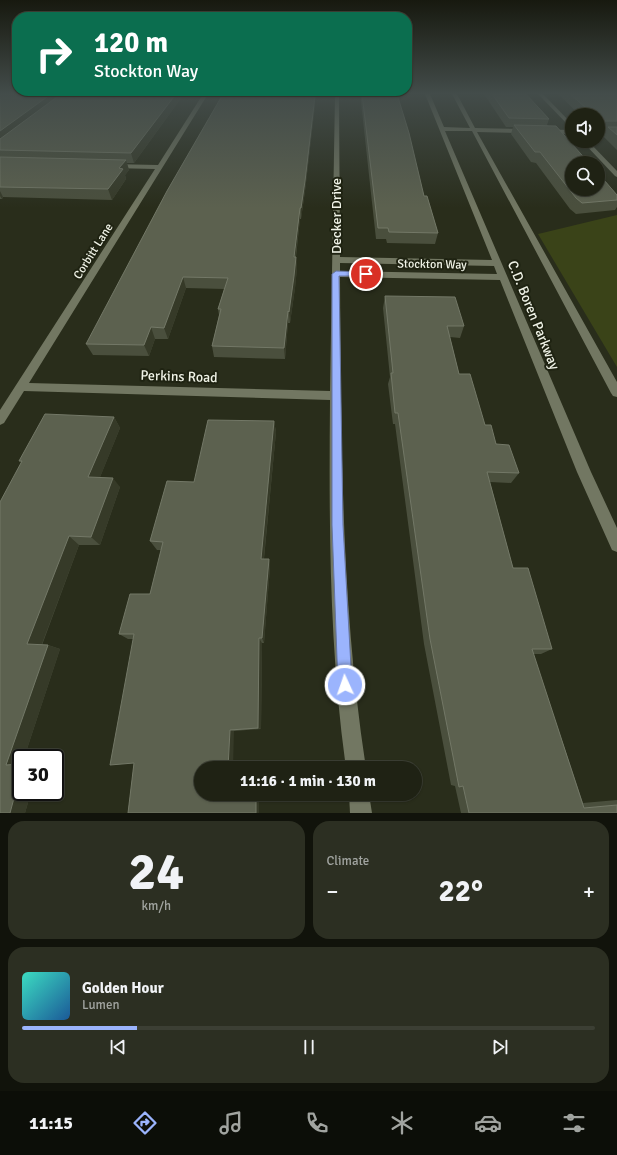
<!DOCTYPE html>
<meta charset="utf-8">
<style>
body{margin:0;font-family:Signika,sans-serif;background:#2c2f22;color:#f1f3f6;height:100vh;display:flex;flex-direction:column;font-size:15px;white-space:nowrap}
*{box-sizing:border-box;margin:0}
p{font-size:13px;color:#a1a4a0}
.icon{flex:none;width:22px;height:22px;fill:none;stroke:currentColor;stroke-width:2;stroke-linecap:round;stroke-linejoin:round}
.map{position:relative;height:813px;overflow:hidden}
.drawer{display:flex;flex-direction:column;gap:8px;padding:8px;background:#11130b;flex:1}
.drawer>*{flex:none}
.guide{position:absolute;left:12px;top:12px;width:400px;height:84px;border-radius:16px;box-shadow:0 1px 3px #0004,0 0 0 1px #3c3f34;background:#0b6e4f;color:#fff;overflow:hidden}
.tools{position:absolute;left:565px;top:108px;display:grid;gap:8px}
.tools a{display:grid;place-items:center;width:40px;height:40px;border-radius:50%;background:#1f2214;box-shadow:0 1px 3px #0004,0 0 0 1px #3c3f34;font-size:20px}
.speed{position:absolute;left:12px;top:749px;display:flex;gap:8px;font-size:20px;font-weight:700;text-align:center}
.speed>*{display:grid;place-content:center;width:52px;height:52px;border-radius:50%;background:#1f2214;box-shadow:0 1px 3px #0004,0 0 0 1px #3c3f34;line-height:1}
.speed .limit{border:2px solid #111;border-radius:6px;background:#fff;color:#111}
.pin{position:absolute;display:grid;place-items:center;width:34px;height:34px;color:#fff;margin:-17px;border:2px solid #fff;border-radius:50%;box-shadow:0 1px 4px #0007}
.me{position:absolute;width:44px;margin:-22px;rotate:357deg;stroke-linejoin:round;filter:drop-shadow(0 0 3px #0008)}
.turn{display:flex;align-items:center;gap:14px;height:84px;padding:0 16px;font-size:18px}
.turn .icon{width:52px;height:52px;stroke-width:2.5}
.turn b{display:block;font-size:28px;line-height:34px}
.big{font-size:30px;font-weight:700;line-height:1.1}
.drawer .widget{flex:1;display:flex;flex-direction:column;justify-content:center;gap:6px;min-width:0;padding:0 14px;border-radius:16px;background:#2c2f22}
.drawer .dial{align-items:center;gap:0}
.dial b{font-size:52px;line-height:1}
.song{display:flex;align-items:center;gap:12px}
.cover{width:48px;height:48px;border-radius:6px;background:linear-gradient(135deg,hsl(170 70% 55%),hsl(210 70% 35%))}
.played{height:4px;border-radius:2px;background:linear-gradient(90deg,#9bb4fd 20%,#3c3f34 20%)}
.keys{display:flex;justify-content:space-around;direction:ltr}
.heat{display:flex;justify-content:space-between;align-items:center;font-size:22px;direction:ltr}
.drawer .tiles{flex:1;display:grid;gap:8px;grid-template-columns:1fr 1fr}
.widget:last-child{grid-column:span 2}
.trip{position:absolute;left:194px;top:761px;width:228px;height:40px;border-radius:20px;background:#1f2214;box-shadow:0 1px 3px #0004,0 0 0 1px #3c3f34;font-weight:700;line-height:40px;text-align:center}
.menu{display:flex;height:64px;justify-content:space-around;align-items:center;background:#0c0e08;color:#a1a4a0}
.menu .icon{width:28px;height:28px}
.menu .current{color:#9bb4fd}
.menu b{font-size:18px;color:#f1f3f6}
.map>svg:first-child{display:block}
.green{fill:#3a4318}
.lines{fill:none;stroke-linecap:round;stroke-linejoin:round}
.minor{fill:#727762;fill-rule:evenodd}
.wall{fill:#4a4f3d}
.shaded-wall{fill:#363a28}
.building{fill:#5c614f;stroke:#737867}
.route{fill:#9bb4fd;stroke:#6575a4}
.labels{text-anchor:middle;stroke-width:4;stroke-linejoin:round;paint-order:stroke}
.far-street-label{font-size:12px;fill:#f0f3e7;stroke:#1f2312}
.street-label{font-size:14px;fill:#f0f3e7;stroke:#1f2312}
</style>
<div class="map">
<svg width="617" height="813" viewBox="0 0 617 813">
<rect width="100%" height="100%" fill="#292d1b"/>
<!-- green -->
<polygon class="green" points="617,215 617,367 538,234"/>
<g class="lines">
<!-- minor -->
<g class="minor">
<path d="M 203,94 L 208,94 L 29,383 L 330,391 L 335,94 L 339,94 L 340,257 L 492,260 L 425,94 L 430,94 L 444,127 L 470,128 L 452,94 L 457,94 L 475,128 L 572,130 L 572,134 L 477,132 L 617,382 L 617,397 L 613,396 L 611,393 L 472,131 L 445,131 L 591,472 L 617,528 L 617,552 L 612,550 L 577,472 L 500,280 L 340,277 C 341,440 341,606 366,768 L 346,768 C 329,646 329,523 330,400 L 24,391 L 4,423 L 0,425 L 0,410 L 155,169 L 111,168 L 108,166 L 111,164 L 158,165 ZM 340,263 L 494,266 L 497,274 L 340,271 Z"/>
<polygon points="538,94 543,94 572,124 572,129"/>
<rect x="598" y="131" width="19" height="4"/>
<polygon points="582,141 588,141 617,171 617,177 615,176"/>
<polygon points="349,794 369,794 372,813 350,813"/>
</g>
</g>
<!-- wall -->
<g class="wall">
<polygon points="0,94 184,94 134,163 127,163 129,170 125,175 126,179 112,200 3,197 2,199 0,199"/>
<polygon points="361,94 397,94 424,196 438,233 435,244 387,243 386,239 376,239 361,102"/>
<polygon points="484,94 526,94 549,119 547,125 617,195 617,207 615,210 576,214 570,209 536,163 531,162 511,134 513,127 506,127"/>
<polygon points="558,94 617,94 617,150 603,136 606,130 598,131 598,115 580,115"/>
<polygon points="315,96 315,105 305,191 301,219 300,219 296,257 297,268 295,288 290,323 288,323 285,359 214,357 212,346 219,315 218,309 224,289 186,288 168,339 155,339 149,356 93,355 86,344"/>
<polygon points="385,296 464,326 460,338 450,337 459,374 485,425 496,444 519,473 511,483 490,482 513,568 552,649 541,654 533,654 583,803 617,800 617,813 461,813 455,786 451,785 424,644 395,424 393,424 388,384 390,377 383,308"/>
<polygon points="114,417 120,428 100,477 120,487 100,545 79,545 42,645 48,645 60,649 24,758 21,758 31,792 25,813 0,813 21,462 19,461"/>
<polygon points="274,421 276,432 264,559 269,559 270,567 264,643 262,643 261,729 234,731 201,794 259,794 259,813 128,813 134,763 133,639 128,639 119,634 150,594 161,550 157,550 150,541"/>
</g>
<!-- shaded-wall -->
<g class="shaded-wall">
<polygon points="51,94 66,94 0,144 0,131"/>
<polygon points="176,94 184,94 134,163 131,153"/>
<polygon points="315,96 315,105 305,191 301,219 301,208"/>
<polygon points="126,160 129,170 125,175 126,179 112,200 108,189 119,168"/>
<polygon points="0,191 3,197 2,199 0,196"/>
<polygon points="300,208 300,219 294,268 294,257"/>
<polygon points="296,257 297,268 295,288 290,323 289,312"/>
<polygon points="183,277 186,288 168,339 164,328"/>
<polygon points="288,311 288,323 285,359 284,348"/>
<polygon points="151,327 155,339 149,356 144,345"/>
<polygon points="114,417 120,428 96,487 88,477"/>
<polygon points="274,421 276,432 263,566 261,559"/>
<polygon points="113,478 120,487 100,545 91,537"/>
<polygon points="69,536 79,545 40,649 27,644"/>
<polygon points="269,559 270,567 264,643 262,638"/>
<polygon points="259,638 262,643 261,729 258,728"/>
<polygon points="48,645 60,649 24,758 21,758 21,764 6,765"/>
<polygon points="230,730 234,731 233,768 228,768"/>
<polygon points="21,772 21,792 31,792 25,813 10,813"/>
<rect x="256" y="794" width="3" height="19"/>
</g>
<!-- building -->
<g class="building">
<polygon points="0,94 51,94 0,131"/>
<polygon points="61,94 176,94 131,153 0,150 0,139"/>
<polygon points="223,94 314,94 313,96 315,96 305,181 301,208 300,208 294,257 296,257 294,276 289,312 288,311 284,348 212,346 221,309 218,309 228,278 183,277 164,328 151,327 144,345 86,344 167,191"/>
<polygon points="362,94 397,94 409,133 424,196 427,196 438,233 389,232 388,228 378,228"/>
<polygon points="492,94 526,94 549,119 509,118"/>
<polygon points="570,94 617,94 617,121 601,121 598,119 598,115 594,115"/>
<polygon points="514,125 556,126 589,163 572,163 572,189 598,189 598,173 617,195 617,200 582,203 576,198 540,152 535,152"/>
<polygon points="608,127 617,127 617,135"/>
<polygon points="0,157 126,160 119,168 123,169 108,189 0,187"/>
<polygon points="385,296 455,297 464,326 447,326 459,374 470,374 485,425 491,425 496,444 509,445 519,473 487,472 513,568 528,568 552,649 532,649 584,808 617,805 617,813 469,813 463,786 459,787 430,639 398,413 395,413 391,373 393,373"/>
<polygon points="45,414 114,417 88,477 113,478 91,537 69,536 27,644 48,645 6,765 21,764 21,772 10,813 0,813 0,502 22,461 19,461"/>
<polygon points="208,420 274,421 261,559 269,559 262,638 259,638 258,728 230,730 228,768 201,768 201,794 256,794 256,813 128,813 134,763 110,765 134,634 119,634 130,594 150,594 163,542 150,541 167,481 194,482"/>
</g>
<!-- sky -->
<linearGradient id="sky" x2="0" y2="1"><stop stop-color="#17190f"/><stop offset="0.45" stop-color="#434c4a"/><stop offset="1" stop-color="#434c4a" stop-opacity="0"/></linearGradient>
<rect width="617" height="208" fill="url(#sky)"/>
<!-- route -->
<polygon class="route" points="336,271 366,272 370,274 366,276 339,276 343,525 352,685 350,690 345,692 340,690 338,685 332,525 332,274"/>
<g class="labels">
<!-- far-street labels -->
<g class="far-street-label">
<text transform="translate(93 251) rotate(-58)" y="4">Corbitt Lane</text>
<text transform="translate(432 264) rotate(1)" y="4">Stockton Way</text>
</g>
<!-- street labels -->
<g class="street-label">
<text transform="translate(336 216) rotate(-90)" y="5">Decker Drive</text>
<text transform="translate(534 315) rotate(68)" y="5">C.D. Boren Parkway</text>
<text transform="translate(179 376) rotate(2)" y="5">Perkins Road</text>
</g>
</g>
</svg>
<div class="tools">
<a><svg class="icon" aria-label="sound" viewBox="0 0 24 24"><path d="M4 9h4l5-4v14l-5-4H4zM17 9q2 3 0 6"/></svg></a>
<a><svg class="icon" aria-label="search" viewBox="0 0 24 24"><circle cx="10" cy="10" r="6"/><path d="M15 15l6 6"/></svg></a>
</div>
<div class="speed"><div class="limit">30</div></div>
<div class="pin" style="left:366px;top:274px;background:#d93025"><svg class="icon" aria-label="arrive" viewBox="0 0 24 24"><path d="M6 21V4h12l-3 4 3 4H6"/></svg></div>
<svg class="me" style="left:345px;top:685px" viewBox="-20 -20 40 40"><circle r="17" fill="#9bb4fd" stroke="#fff" stroke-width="3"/><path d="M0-11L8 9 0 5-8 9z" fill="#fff"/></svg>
<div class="trip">11:16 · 1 min · 130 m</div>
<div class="guide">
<div class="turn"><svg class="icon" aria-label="right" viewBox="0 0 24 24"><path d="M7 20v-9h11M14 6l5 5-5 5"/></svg><div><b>120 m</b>Stockton Way</div></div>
</div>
</div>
<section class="drawer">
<div class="tiles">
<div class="widget dial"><b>24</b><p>km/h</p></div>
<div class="widget"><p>Climate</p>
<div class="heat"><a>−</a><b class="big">22°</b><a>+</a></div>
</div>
<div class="widget">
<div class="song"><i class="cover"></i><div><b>Golden Hour</b><p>Lumen</p></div></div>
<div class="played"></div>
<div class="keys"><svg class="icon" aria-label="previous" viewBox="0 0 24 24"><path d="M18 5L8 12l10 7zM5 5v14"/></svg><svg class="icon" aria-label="pause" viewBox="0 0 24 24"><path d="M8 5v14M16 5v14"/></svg><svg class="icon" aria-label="next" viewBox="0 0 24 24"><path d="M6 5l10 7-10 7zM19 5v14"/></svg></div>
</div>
</div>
</section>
<nav class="menu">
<b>11:15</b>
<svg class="icon current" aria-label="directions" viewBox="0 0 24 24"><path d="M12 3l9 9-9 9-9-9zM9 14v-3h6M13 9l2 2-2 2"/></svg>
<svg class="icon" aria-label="music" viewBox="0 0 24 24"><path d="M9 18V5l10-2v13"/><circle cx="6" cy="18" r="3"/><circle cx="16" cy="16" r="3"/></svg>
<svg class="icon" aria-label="phone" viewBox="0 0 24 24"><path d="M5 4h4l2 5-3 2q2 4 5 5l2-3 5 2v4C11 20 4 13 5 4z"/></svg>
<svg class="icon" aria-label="climate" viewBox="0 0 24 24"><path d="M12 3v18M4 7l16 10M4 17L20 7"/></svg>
<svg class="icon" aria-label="car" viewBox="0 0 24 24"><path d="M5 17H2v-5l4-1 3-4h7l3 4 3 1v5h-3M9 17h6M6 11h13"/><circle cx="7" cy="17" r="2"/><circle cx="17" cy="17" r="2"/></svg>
<svg class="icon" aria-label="filters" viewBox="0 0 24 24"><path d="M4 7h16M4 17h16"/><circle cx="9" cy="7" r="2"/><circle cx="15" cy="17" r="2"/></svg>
</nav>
